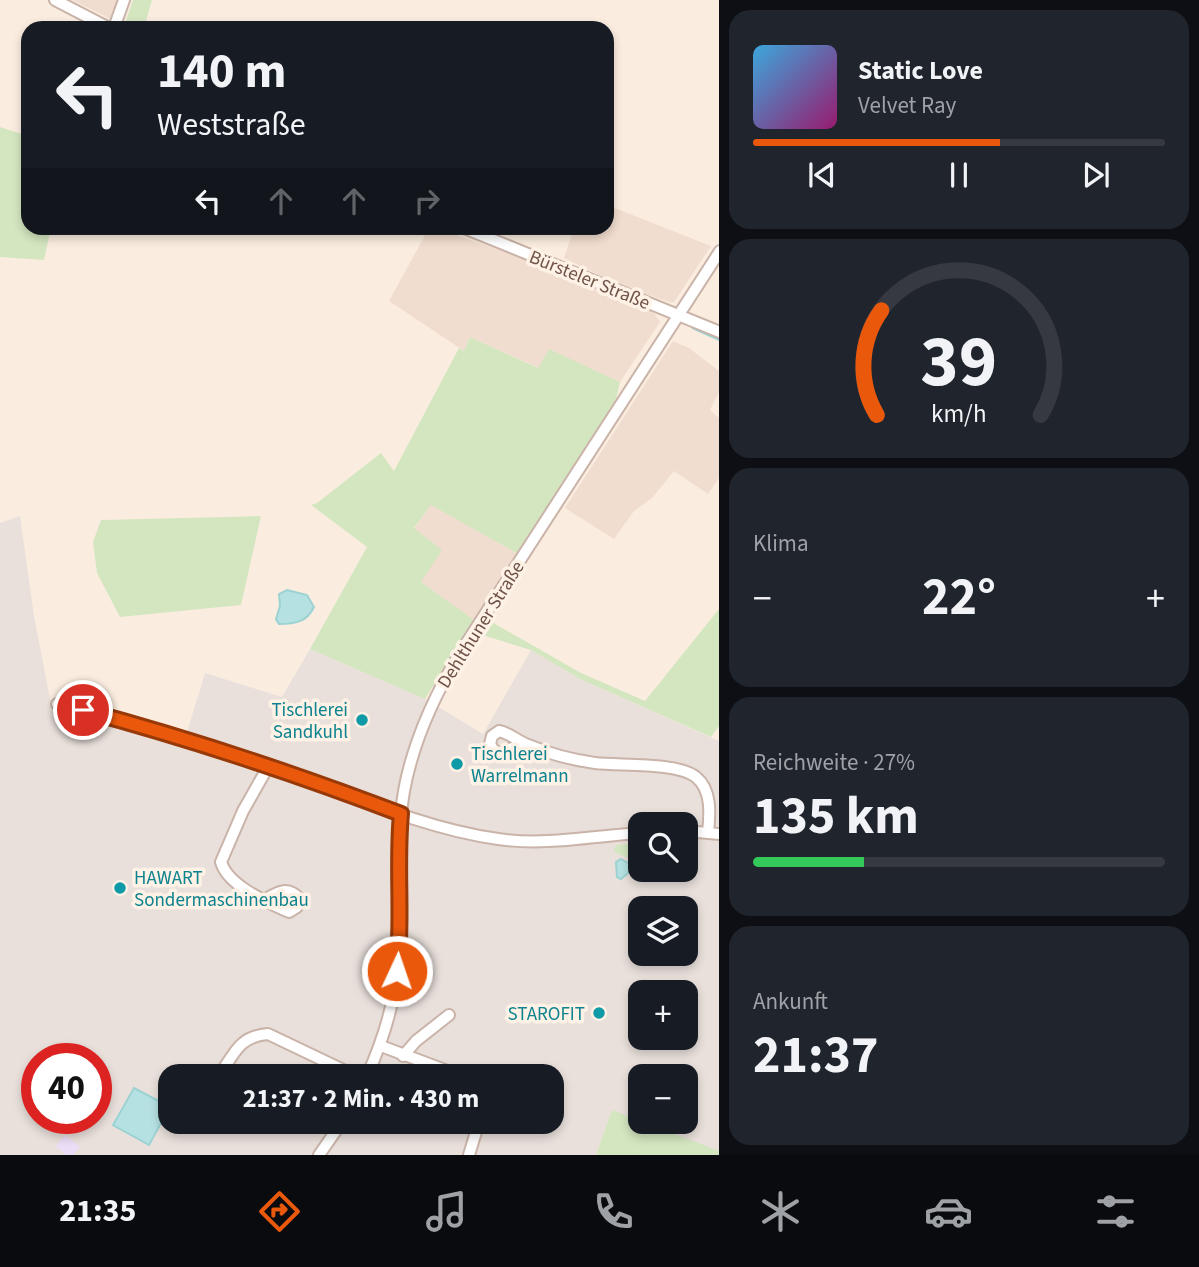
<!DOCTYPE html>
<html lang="de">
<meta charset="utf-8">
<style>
body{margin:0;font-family:"Source Sans 3",sans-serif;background:#20242c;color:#f1f3f6;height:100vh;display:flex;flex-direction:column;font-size:26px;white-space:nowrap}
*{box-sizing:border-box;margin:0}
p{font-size:23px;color:#9ea1a6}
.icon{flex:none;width:38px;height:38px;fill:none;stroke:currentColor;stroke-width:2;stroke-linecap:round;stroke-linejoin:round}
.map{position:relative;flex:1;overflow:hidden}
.panel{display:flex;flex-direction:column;gap:10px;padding:10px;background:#0d0f14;width:480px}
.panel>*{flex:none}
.hud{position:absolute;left:21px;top:21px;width:593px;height:214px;border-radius:21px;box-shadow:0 4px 10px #0003;background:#171b24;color:#f1f3f6;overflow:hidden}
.controls{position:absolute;left:628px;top:812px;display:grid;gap:14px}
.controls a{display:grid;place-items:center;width:70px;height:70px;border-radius:14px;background:#171b24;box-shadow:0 4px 10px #0003;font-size:35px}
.speed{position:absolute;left:21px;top:1043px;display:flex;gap:14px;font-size:35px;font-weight:700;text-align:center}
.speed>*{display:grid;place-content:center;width:91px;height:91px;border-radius:50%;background:#171b24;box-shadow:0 4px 10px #0003;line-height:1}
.speed .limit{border:10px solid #d22;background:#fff;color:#111}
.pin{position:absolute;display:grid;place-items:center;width:60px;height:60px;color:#fff;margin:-30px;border:4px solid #fff;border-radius:50%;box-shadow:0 2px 7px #0007}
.me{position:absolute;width:77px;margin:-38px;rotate:3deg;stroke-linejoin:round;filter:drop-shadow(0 0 5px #0008)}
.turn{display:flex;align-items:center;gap:24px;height:147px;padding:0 21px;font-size:32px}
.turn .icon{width:91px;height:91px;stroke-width:2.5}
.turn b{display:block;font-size:49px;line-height:60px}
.lanes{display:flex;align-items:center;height:66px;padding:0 21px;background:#0003;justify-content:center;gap:35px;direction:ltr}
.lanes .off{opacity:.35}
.big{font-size:52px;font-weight:700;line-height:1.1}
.panel .widget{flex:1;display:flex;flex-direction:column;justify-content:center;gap:10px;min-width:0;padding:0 24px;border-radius:21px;background:#20242c}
.panel .dial{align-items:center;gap:0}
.dial svg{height:182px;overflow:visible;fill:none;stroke:#363941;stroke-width:7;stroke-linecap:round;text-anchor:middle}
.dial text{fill:#f1f3f6;stroke:none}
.song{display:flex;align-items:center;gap:21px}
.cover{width:84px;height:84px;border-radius:10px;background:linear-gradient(135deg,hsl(200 70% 55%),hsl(320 70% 35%))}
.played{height:7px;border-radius:4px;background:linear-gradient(90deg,#ea580c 60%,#363941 60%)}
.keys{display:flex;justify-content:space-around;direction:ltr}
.heat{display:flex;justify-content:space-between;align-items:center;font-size:38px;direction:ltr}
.charge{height:10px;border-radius:5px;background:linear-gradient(90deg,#34c759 27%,#363941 0)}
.trip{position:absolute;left:158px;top:1064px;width:406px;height:70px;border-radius:21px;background:#171b24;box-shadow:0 4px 10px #0003;font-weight:700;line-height:70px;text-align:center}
.tabs{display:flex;height:112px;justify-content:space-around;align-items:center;background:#090b0e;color:#9ea1a6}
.tabs .icon{width:49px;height:49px}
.tabs .selected{color:#ea580c}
.tabs b{font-size:32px;color:#f1f3f6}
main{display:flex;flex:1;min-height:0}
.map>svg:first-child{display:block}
.residential{fill:#f1ddcf}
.industrial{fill:#e9e0db;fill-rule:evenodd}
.education{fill:#eaddf6}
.green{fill:#d4e6c0}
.water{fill:#b6e1e2;stroke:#9dd2d3;stroke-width:2}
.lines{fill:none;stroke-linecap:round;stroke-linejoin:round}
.stream{stroke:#9dd2d3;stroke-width:2.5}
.minor-casing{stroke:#cab3a8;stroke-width:14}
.minor{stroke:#fff;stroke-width:10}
.route-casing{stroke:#983908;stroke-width:18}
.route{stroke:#ea580c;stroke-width:12}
.culture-dot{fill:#0f9aa8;stroke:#fef1e5;stroke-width:2.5}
.labels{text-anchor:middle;stroke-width:7;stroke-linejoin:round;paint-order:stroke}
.street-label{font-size:19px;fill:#6f5249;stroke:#fef1e5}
.culture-label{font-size:19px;fill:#0d838f;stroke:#fef1e5;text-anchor:end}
</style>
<main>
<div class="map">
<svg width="720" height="1155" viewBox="0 0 720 1155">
<rect width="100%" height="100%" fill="#faede0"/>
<!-- residential -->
<g class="residential">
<polygon points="72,0 119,0 111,19"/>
<polygon points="607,205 711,246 674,302 669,302 620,285 564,258 574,228 607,228"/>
<polygon points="429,228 436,228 558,270 654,313 660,322 620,382 549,350 539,368 470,337 464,351 389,301"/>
<polygon points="673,341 689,348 719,371 719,392 710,410 719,418 719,478 708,494 674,471 652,498 634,511 614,539 565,508"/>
<polygon points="431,504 518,554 474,620 420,582 414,529"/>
</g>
<!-- industrial -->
<path class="industrial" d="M 20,516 L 34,616 L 52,709 L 87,716 L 183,745 L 205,673 L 282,697 L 310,649 L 425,699 L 483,734 L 531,650 L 580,679 L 719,741 L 719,1152 L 641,1122 L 686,1122 L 686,1076 L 640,1076 L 640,1121 L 612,1111 L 596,1155 L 0,1155 L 0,523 ZM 640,824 L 686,824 L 686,870 L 640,870 ZM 640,908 L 686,908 L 686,954 L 640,954 ZM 640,992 L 686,992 L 686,1038 L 640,1038 ZM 37,1059 L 96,1059 L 96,1118 L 37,1118 ZM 170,1076 L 551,1076 L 551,1122 L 170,1122 Z"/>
<!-- education -->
<polygon class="education" points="65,1135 80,1147 73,1155 66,1155 56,1146"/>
<!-- green -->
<g class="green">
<polygon points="133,0 152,0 144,28 125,28 125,23"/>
<polygon points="0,127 28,136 28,228 51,228 44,260 0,257"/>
<polygon points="470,337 538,368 549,349 620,382 615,404 518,554 431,505 414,528 442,550 421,582 474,620 425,699 310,649 367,547 311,505 317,503 381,453 394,471 459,348 464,351"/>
<polygon points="261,516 241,605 120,617 97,573 93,542 101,520"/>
<polygon points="719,609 719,726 711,737 580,679 531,650 482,635 490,621 581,673 645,701"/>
<polygon points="640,843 640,863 614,852 616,845"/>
<polygon points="612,1110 719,1151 719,1155 596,1155"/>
</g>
<!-- water -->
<g class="water">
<path d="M 287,590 L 307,595 L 314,607 C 307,622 295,624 279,624 L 276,619 L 280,606 L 279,594 Z"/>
<polygon points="621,859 635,867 621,879 617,877 616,862"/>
<polygon points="134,1088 170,1107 149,1145 113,1125"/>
</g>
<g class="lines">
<!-- stream -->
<polyline class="stream" points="693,328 720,340"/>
<defs>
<g id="minor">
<polyline points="55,0 109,28"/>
<polyline points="114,28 124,0"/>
<polyline points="464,228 720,332"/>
<path d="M 57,704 C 129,723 201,741 271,766 C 345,792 419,828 498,839 C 545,846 593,836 640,833"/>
<path d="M 523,743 L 502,753 L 494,751 L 490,744 L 492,736 L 499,731 C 510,733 517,741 528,745 C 550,754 572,760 595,763 C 621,766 677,762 696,777 C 712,790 710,814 708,832"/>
<polyline points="686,831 720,834"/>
<path d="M 264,900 C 277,893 286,885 299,898 L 297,907 L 289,912 C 267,902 228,886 221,862 L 243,811 L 269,765"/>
<polyline points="381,1046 461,1076"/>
<polyline points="403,1056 416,1041 449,1015"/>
<path d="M 219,1076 C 234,1054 239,1036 268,1034 L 356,1076"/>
<path d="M 367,1076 C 385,1036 397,996 399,952 C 402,899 395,845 404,791 C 413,742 434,696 460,653 L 720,251"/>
<polyline points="319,1155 342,1122"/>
<polyline points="469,1155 479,1122"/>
</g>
</defs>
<!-- minor casing -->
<use href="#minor" class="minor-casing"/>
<!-- minor -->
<use href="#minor" class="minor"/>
</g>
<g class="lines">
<defs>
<path id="route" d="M 83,710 C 191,739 296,774 401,814 C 396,866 403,919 397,971"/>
</defs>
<!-- route casing -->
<use href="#route" class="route-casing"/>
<!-- route -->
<use href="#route" class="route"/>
</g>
<!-- markers -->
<g class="culture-dot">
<circle cx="362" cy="720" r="7"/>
<circle cx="457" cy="764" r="7"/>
<circle cx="120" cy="888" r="7"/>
<circle cx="599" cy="1013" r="7"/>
</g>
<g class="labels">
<!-- street labels -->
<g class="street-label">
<text transform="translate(590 279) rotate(22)" y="7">Bürsteler Straße</text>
<text transform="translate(480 624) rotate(-58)" y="7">Dehlthuner Straße</text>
</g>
<!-- culture labels -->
<g class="culture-label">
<text x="348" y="716">Tischlerei<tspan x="348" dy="22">Sandkuhl</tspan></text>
<text x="471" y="760" text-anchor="start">Tischlerei<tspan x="471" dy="22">Warrelmann</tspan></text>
<text x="134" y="884" text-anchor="start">HAWART<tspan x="134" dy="22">Sondermaschinenbau</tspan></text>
<text x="585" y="1020">STAROFIT</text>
</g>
</g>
</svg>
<div class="controls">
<a><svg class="icon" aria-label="search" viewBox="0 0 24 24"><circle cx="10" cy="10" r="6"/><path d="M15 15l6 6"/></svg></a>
<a><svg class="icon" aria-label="layers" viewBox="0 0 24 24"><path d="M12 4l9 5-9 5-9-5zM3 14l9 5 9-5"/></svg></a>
<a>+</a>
<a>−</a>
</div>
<div class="speed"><div class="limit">40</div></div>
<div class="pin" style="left:83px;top:710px;background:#d93025"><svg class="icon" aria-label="arrive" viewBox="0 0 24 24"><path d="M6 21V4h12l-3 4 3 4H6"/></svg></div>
<svg class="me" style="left:397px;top:971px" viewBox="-20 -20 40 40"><circle r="17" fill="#ea580c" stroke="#fff" stroke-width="3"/><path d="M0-11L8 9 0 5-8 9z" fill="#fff"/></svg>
<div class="trip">21:37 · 2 Min. · 430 m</div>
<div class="hud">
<div class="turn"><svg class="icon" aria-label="left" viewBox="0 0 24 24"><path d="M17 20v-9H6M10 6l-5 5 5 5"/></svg><div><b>140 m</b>Weststraße</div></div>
<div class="lanes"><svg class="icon" aria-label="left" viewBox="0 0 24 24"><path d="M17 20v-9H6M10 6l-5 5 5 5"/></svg><svg class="icon off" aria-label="ahead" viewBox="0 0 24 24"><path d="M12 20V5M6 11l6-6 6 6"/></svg><svg class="icon off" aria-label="ahead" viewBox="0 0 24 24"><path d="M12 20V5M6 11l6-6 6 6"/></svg><svg class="icon off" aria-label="right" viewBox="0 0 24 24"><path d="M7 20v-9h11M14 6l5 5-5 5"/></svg></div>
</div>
</div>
<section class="panel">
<div class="widget">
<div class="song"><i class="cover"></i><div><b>Static Love</b><p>Velvet Ray</p></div></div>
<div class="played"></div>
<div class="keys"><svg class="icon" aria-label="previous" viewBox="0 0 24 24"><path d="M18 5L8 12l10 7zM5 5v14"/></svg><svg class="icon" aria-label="pause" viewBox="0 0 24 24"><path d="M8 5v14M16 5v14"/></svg><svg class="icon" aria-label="next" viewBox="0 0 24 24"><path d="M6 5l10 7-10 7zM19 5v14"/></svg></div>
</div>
<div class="widget dial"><svg viewBox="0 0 100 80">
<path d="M14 69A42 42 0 1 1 86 69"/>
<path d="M14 69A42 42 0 0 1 16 23" stroke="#ea580c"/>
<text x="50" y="56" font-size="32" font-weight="700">39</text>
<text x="50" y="72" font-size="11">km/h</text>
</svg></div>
<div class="widget"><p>Klima</p>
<div class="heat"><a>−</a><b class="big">22°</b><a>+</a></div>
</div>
<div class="widget"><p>Reichweite · 27%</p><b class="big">135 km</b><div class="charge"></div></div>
<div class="widget"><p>Ankunft</p><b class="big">21:37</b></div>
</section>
</main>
<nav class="tabs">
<b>21:35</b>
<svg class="icon selected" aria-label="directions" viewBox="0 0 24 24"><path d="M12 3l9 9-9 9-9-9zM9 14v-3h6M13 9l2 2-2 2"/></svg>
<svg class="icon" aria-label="music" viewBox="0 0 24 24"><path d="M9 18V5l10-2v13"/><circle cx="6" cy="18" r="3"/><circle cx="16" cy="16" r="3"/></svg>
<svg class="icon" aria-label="phone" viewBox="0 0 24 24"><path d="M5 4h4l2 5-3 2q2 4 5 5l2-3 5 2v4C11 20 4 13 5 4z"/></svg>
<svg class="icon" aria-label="climate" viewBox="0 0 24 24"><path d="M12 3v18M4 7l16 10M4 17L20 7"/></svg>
<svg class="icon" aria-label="car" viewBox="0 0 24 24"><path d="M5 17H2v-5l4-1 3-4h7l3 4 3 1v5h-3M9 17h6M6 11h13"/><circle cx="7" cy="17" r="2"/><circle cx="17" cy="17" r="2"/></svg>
<svg class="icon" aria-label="filters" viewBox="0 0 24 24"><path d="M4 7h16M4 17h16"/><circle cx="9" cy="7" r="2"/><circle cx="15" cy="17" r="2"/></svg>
</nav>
